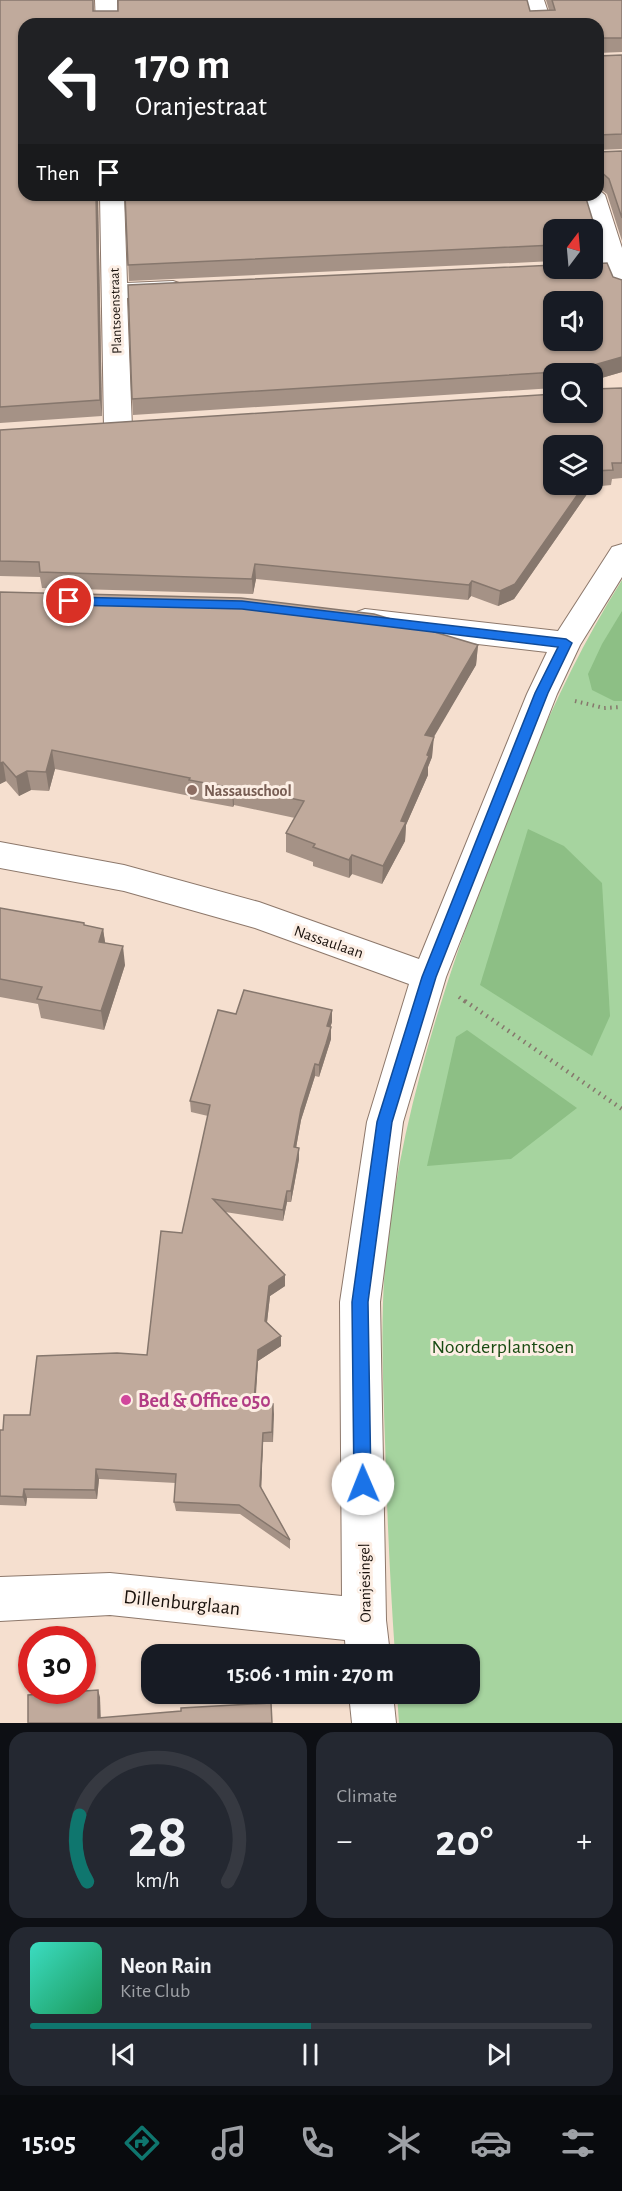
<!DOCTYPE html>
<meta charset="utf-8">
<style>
body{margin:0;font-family:"Alegreya Sans",sans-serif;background:#242831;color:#f1f3f6;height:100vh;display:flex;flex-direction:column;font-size:22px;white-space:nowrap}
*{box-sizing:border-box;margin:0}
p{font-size:20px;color:#9ea1a6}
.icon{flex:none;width:33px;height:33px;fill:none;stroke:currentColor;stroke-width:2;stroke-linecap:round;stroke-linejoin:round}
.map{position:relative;height:1723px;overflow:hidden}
.details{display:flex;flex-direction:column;gap:9px;padding:9px;background:#0d0f14;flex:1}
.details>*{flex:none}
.hud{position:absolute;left:18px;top:18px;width:586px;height:183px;border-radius:18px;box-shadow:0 2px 4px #0004;background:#202124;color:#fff;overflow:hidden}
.needle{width:39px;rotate:16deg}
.tools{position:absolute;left:543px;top:219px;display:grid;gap:12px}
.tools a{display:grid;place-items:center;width:60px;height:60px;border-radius:12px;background:#171b24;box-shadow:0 2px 4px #0004;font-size:30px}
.speed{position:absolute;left:18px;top:1626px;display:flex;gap:12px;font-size:30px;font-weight:700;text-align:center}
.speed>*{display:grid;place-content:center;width:78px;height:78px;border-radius:50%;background:#171b24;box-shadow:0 2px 4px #0004;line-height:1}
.speed .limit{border:9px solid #d22;background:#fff;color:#111}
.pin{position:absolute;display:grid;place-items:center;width:51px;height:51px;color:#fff;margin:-26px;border:3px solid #fff;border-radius:50%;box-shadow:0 2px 6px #0007}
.me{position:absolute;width:66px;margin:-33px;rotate:359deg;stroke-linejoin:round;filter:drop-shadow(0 0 4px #0008)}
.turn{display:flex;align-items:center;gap:21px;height:126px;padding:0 18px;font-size:27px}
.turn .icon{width:78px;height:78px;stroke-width:2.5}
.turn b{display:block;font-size:42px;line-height:51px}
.then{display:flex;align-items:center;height:57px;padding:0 18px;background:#0003;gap:12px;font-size:22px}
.big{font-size:45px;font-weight:700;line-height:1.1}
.details .widget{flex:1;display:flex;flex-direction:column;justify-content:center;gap:9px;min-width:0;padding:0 21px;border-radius:18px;background:#242831}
.details .dial{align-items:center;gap:0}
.dial svg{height:156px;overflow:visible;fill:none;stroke:#363941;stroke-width:7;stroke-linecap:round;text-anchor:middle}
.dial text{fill:#f1f3f6;stroke:none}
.song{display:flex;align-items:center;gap:18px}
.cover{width:72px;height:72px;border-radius:9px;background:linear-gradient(135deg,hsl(170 70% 55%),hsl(150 70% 35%))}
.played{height:6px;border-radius:3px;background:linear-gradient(90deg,#0f766e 50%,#363941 50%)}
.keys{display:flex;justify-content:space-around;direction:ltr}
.heat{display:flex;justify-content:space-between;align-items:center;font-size:33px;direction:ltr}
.details .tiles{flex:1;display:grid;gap:9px;grid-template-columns:1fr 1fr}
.widget:last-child{grid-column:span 2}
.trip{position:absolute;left:141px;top:1644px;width:339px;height:60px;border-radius:18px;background:#171b24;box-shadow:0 2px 4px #0004;font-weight:700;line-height:60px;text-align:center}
.dock{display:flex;height:96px;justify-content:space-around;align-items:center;background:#090b0e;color:#9ea1a6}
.dock .icon{width:42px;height:42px}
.dock .current{color:#0f766e}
.dock b{font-size:27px;color:#f1f3f6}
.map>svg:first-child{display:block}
.green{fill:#a6d49f}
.forest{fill:#8dbf85}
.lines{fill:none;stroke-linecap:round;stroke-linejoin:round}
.minor-casing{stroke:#8d786b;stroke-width:2}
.path-far1{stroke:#86776c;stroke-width:4;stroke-dasharray:1.5 4.5;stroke-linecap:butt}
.path{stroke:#86776c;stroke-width:4.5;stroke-dasharray:1.5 5;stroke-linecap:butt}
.minor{fill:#fff;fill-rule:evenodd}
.wall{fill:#a59286;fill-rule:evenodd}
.shaded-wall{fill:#86776d}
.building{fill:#c0aa9c;stroke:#86776d;stroke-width:1.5;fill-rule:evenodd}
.route{fill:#1a73e8;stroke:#114b97;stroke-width:1.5}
.education-dot{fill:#8d6e63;stroke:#fceee4;stroke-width:2}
.hotel-dot{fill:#d1479c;stroke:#fceee4;stroke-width:2}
.labels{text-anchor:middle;stroke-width:6;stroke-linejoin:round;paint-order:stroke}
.far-street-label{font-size:14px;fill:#19110c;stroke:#fceee4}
.education-label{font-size:16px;font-weight:bold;fill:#785e54;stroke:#fceee4;text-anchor:start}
.street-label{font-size:16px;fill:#19110c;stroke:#fceee4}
.near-park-label{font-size:20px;fill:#194b12;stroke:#fceee4}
.near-hotel-label{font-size:20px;font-weight:bold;fill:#b23c85;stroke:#fceee4;text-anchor:start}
.near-street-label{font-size:20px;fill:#19110c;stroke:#fceee4}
</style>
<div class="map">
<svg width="622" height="1723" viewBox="0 0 622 1723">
<rect width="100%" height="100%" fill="#f5dfcf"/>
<!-- green -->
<path class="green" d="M 622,580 L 622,1723 L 399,1723 L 397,1694 L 470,1694 L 470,1654 L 395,1654 C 390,1583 387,1512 385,1441 C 383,1379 380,1317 386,1255 C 400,1122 439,1000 485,875 C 523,773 564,672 622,580 Z"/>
<!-- forest -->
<g class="forest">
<polygon points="622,611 622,701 614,701 592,690 588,674 602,644"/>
<polygon points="528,829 564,846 602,883 610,1016 592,1056 480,985"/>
<polygon points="467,1030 577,1108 511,1159 427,1166 456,1037"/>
</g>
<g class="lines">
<defs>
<g id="minor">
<polygon points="95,0 117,0 118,24 96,24"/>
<polygon points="522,0 544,0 552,24 530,24"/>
<polygon points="598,189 605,195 622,248 622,295 613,292 606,276 566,277 557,275 554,270 592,268 592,261 601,261 581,195 598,195"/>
<polygon points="100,195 124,195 127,283 173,281 182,284 186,289 182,294 127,298 132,428 128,434 118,437 108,434 104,428"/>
<polygon points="622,544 622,577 580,645 557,694 446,977 403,1122 380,1302 386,1620 390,1654 346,1654 345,1640 110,1615 0,1621 0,1577 110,1573 342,1596 340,1302 367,1122 409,984 255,928 124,891 0,868 0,842 124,865 259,902 419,959 527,694 547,652 365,631 354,627 350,620 354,613 365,609 558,631 612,547"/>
<polygon points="349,1694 393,1694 396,1723 352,1723"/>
</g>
</defs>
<!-- minor casing -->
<use href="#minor" class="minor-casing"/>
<!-- path-far1 -->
<g class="path-far1">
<polyline points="575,701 604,708 622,707"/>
<polyline points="459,997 467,1003"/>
</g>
<!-- path -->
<polyline class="path" points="465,1001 622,1109"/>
<!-- minor -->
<use href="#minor" class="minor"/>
</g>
<!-- wall -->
<g class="wall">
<polygon points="0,0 93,0 94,11 530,11 549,10 546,0 622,0 622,52 598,53 24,195 98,195 102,416 0,423"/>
<polygon points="622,55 622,149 598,150 598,56"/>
<polygon points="622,151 622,241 607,194 598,187 598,152"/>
<polygon points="125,195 585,195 600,244 598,259 592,261 592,230 554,230 554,261 129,281"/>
<path d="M 613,277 L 622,280 L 622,372 L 598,379 L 597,384 L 593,385 L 593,389 L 622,388 L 622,478 L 612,479 L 611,485 L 592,487 L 514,599 L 498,606 L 471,596 L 468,600 L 256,579 L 253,594 L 42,588 L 40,577 L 0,576 L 0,430 L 554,412 L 592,374 L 554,374 L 554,388 L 133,415 L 132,399 ZM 592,446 L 592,484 L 554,484 Z"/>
<polygon points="0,592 478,645 476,665 433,737 432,757 428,767 428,775 406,825 405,841 382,884 352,874 349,878 313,866 313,862 286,852 286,833 295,818 234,805 233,807 190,799 190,796 55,769 49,791 31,790 19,796 6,781 0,784"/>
<polygon points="0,908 103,929 105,943 125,965 104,1030 41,1018 38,1004 0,997"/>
<polygon points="332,1010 332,1022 330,1027 331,1039 319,1077 315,1076 301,1120 296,1148 299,1159 291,1202 287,1202 283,1221 225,1212 285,1286 270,1296 267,1322 281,1336 281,1346 258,1361 255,1401 264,1404 273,1404 273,1442 263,1442 261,1488 290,1540 290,1549 240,1514 176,1511 174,1502 176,1483 99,1479 97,1499 27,1498 26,1506 0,1505 0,1430 3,1430 147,1355 182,1233 208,1116 191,1112 190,1101 236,1014"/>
</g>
<!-- shaded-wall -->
<g class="shaded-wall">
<polygon points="96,195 98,195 102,416 100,400"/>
<polygon points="600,244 598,259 592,261 592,246"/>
<polygon points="622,357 622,372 598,379 597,384 592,385 592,374 594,365"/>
<polygon points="585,484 592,484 592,487 514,599 498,606 500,591"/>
<polygon points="255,564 256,579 253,594 252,579"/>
<polygon points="472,581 471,596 468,600 469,585"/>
<polygon points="478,645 476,665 424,754 425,735"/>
<polygon points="434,737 432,757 428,767 428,775 406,825 405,841 382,884 383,866"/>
<polygon points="52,750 55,769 49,791 46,772"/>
<polygon points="3,762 6,781 0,784 0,763"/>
<polygon points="27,771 31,790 19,796 16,777"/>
<polygon points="233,786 234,805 233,807 232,788"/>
<polygon points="352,855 352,874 349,878 349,860"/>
<polygon points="103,929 106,948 99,942"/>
<polygon points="123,946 125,965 104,1030 101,1011"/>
<polygon points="332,1010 332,1022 327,1038 327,1026"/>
<polygon points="331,1027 331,1039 319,1077 319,1065"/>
<polygon points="315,1064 315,1076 301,1120 294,1159 294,1147 301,1109"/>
<polygon points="299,1148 299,1159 291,1202 291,1191"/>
<polygon points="287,1191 287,1202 283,1221 283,1210"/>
<polygon points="285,1275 285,1286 270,1296 266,1331 265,1321 269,1286"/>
<polygon points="281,1336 281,1346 258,1361 255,1411 254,1401 258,1350"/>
<polygon points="273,1404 274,1414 273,1442 272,1432"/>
<polygon points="263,1433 263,1442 261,1495 260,1486"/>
<polygon points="96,1469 99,1479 97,1499 95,1490"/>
<polygon points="24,1489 27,1498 26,1506 23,1497"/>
<polygon points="98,1690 100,1697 101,1723 98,1718"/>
</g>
<!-- building -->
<g class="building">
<polygon points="0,0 93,0 93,11 118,11 118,0 527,0 530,11 555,10 552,0 622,0 622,38 598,38 598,24 24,24 24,195 96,195 100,400 0,407"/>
<polygon points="622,55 622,134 598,135 598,56"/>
<polygon points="622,151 622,218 609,179 600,171 598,175 598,152"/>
<polygon points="125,195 585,195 600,244 592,246 592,230 554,230 554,245 128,265"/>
<path d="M 607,263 L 613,277 L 622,280 L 622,357 L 594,365 L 599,368 L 592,370 L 592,374 L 557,374 L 556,372 L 132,399 L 128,285 L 554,265 L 554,268 L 592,268 L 592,264 ZM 554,302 L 592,302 L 592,340 L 554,340 Z"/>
<polygon points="592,384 593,389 622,388 622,463 612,463 613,470 594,471 592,474 592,446 554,446 554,484 585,484 515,584 500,591 472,581 469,585 255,564 252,579 40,572 39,562 0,561 0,430 554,394 554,412 592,412"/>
<polygon points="0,592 241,598 374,614 478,645 425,735 434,737 427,755 429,756 401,821 406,822 383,866 352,855 349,860 313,847 315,844 286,833 304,801 233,786 232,788 189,780 190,778 52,750 46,772 27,771 16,777 3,762 0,763"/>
<polygon points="0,908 84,923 84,925 103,929 99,942 123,946 101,1011 37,999 42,987 0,979"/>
<polygon points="244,990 332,1010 327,1026 331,1027 326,1044 319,1065 315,1064 301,1109 294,1147 299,1148 291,1191 287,1191 283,1210 213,1199 285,1275 269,1286 265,1321 281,1336 258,1350 254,1401 264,1401 264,1404 273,1404 272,1432 263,1433 260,1486 290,1540 239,1505 174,1502 176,1474 96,1469 95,1490 24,1489 23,1497 0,1496 0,1430 3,1430 4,1415 30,1415 37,1356 117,1353 147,1355 161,1231 182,1233 210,1105 190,1101 218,1010 236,1014"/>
<polygon points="98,1690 98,1718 181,1711 181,1708 271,1703 272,1723 28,1723 28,1695"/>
</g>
<!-- route -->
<polygon class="route" points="69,597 242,601 566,639 572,643 548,693 436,977 392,1122 368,1302 371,1484 369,1490 363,1492 356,1490 354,1484 352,1302 377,1122 422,977 535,693 558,647 242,609 69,605 63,601"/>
<!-- markers -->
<circle class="education-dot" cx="192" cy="790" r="6"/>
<circle class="hotel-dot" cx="126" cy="1400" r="6"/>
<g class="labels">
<!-- far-street labels -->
<g class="far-street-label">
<text transform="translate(115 311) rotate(-92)" y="5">Plantsoenstraat</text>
</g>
<!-- education labels -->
<g class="education-label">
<text x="204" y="796">Nassauschool</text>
</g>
<!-- street labels -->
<g class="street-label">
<text transform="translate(329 941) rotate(19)" y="6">Nassaulaan</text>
<text transform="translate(364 1583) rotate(-91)" y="6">Oranjesingel</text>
</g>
<!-- near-park labels -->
<g class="near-park-label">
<text x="503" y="1353">Noorderplantsoen</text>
</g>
<!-- near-hotel labels -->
<g class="near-hotel-label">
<text x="138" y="1407">Bed &amp; Office 050</text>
</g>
<!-- near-street labels -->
<g class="near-street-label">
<text transform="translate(182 1602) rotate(6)" y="7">Dillenburglaan</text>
</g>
</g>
</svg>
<div class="tools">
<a><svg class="needle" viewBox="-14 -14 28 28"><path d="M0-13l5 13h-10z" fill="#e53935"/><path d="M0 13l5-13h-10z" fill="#9ea1a6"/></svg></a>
<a><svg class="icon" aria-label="sound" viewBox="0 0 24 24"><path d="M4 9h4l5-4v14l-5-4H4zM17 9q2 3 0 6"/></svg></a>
<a><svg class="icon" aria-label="search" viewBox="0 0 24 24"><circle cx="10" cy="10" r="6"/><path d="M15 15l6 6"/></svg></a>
<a><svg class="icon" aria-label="layers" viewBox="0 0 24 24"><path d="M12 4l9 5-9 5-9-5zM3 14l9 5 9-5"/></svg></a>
</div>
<div class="speed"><div class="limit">30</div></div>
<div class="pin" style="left:69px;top:601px;background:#d93025"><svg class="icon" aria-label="arrive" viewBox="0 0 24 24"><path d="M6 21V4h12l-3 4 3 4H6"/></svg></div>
<svg class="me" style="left:363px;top:1484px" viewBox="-20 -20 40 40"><circle r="19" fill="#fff"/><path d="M0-13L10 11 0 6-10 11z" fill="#1a73e8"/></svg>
<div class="trip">15:06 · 1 min · 270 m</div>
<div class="hud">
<div class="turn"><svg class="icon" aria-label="left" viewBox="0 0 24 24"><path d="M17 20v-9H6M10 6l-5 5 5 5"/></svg><div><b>170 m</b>Oranjestraat</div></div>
<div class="then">Then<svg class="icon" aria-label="arrive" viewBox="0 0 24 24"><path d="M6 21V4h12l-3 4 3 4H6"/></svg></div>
</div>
</div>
<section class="details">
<div class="tiles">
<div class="widget dial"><svg viewBox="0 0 100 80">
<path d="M14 69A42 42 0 1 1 86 69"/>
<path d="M14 69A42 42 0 0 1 10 35" stroke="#0f766e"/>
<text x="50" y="56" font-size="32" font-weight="700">28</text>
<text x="50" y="72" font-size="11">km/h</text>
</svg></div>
<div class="widget"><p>Climate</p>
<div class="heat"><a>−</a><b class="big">20°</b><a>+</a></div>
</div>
<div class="widget">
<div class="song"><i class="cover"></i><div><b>Neon Rain</b><p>Kite Club</p></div></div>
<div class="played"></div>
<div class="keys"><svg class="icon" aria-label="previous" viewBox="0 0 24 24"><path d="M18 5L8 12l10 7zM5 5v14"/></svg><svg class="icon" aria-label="pause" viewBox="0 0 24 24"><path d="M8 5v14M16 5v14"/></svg><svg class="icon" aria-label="next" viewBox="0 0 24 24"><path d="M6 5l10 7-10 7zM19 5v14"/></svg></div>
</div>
</div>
</section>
<nav class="dock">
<b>15:05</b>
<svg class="icon current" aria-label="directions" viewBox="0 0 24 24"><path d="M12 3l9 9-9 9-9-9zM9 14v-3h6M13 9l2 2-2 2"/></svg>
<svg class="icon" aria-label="music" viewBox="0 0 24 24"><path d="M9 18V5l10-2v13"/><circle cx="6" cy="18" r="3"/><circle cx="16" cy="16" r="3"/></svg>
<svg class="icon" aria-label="phone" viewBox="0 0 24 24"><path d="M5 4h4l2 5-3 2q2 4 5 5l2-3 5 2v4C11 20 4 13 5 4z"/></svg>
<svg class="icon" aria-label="climate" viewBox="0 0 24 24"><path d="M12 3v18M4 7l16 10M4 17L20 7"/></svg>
<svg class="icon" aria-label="car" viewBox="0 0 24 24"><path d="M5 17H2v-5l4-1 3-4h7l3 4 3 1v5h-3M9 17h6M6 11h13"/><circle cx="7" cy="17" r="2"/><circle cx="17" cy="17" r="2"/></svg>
<svg class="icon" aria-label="filters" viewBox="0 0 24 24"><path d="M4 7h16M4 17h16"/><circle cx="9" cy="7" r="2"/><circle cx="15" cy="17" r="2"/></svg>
</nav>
